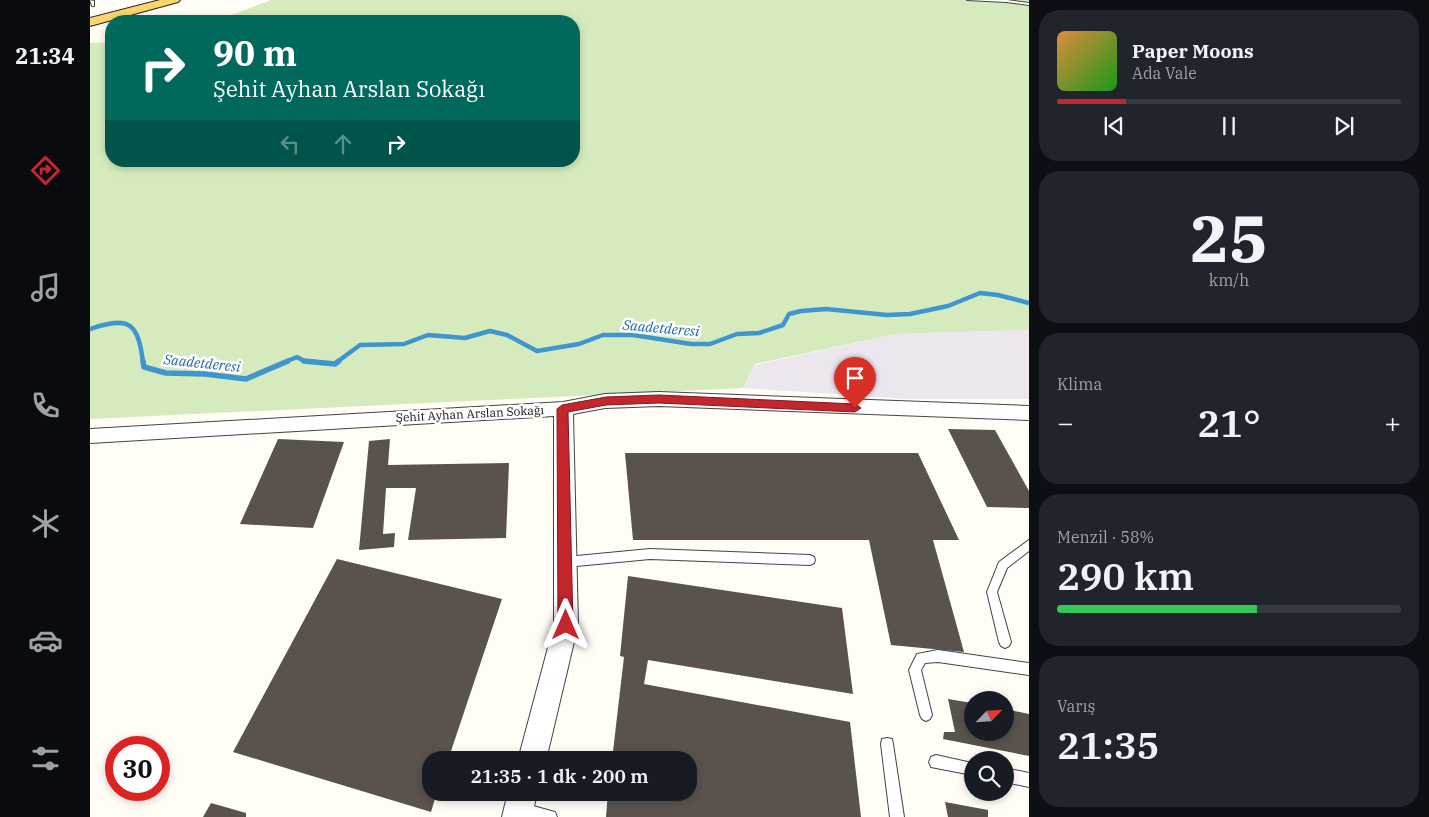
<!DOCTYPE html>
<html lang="tr">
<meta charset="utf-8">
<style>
body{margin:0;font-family:"IBM Plex Serif",serif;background:#20242c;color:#f1f3f6;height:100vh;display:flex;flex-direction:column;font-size:19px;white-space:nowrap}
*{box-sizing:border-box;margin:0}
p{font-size:16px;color:#9ea1a6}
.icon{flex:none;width:28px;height:28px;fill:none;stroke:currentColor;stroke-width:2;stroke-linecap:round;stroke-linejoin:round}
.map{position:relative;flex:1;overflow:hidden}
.details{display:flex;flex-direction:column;gap:10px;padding:10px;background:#0d0f14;width:400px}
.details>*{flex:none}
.top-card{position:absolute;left:15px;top:15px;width:475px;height:152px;border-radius:20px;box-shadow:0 2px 8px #0003;background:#00695c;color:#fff;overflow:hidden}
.needle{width:32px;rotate:65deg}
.tools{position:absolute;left:874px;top:691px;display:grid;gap:10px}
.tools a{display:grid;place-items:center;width:50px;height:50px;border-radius:50%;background:#171b24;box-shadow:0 2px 8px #0003;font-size:25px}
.speed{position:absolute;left:15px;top:736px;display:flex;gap:10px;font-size:25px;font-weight:700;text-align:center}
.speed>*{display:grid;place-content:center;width:65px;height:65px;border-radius:50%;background:#171b24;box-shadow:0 2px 8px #0003;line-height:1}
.speed .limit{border:8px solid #d22;background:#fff;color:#111}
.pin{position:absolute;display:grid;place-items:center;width:42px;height:42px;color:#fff;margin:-51px -21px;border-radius:50% 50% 50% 0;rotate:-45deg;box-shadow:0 0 5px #0007}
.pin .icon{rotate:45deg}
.me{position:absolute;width:55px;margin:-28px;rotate:0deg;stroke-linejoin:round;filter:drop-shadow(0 0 4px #0008)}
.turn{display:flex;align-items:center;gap:18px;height:105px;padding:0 25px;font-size:22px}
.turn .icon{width:65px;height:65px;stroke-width:2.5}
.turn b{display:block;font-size:35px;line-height:42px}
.lanes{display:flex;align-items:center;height:48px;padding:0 25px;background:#0003;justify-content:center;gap:25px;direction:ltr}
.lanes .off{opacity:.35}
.big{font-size:38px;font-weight:600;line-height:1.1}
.details .card{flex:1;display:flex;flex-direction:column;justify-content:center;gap:8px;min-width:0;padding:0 18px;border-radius:20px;background:#20242c}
.details .dial{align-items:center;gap:0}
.dial b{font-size:65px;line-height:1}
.song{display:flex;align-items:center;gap:15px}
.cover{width:60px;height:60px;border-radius:8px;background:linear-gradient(135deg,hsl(30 70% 55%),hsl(120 70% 35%))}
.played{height:5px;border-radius:2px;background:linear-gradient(90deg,#c4262e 20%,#363941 20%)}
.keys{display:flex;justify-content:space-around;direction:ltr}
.heat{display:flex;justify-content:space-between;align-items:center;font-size:28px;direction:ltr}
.charge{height:8px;border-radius:4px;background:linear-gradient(90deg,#34c759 58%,#363941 0)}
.trip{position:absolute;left:332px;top:751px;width:275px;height:50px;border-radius:20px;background:#171b24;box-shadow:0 2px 8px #0003;font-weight:600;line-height:50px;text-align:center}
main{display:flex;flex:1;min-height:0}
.dock{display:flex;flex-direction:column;width:90px;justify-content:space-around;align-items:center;background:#090b0e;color:#9ea1a6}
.dock .icon{width:35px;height:35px}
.dock .on{color:#c4262e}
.dock b{font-size:22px;color:#f1f3f6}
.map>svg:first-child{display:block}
.industrial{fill:#eee6ef}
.green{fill:#d5ebbd}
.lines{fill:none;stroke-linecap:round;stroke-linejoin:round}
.stream-far1{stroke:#3f96cf;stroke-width:4.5}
.stream{stroke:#3f96cf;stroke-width:5.5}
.building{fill:#5a524d}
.service-casing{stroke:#444;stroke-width:2}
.minor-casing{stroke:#444;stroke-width:2}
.primary-casing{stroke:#222;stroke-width:2}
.service{fill:#fff;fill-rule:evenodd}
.minor{fill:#fff;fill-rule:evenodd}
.primary{fill:#f9d66b;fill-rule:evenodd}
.route{fill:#c4262e;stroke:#7f191e}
.labels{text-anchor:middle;stroke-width:5;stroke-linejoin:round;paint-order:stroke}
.street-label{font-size:12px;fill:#111;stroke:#fff}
.water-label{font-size:14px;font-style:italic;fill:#1768a6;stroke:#fff}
</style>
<main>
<nav class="dock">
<b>21:34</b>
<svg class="icon on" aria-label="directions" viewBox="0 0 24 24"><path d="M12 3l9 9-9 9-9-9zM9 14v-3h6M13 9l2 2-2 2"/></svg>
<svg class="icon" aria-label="music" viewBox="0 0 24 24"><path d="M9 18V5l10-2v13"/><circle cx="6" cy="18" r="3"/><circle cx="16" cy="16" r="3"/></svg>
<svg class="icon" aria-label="phone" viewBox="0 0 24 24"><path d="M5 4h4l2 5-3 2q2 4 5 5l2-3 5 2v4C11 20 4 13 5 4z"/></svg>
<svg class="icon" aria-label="climate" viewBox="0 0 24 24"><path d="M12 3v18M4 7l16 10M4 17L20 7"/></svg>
<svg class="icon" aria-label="car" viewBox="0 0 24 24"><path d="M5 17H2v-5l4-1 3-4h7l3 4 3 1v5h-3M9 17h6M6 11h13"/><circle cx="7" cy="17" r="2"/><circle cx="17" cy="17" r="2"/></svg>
<svg class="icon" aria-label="filters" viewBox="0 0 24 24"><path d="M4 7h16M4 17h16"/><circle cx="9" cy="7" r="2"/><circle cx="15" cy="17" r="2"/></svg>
</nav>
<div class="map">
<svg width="939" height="817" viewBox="0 0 939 817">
<rect width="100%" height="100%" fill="#fffdf5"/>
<!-- industrial -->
<polygon class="industrial" points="939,330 939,399 818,399 653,388 665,365 806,334"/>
<!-- green -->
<polygon class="green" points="181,0 939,0 939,330 806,334 665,364 653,388 0,419 0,43 21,42 21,161 484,161 484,21 119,21 134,18"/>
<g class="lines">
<!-- stream-far1 -->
<g class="stream-far1">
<path d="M 0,329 C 39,316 48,322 53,362"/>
<polyline points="195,362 207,357 214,361 226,362"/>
<polyline points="247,362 270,345 314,344 338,335 375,338 400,331 417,335 447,351 489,344 513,335 543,335 601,344 620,344 647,334 669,333 693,325 699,314 711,311 736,309 797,315 820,314 858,306 890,293 908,295 939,303"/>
</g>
<!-- stream -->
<g class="stream">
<polyline points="53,361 54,367 76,373 115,374 156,379 198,361"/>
<polyline points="214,361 245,364 249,361"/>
</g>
</g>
<!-- building -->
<g class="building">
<polygon points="858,429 905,430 939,491 939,508 897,507"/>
<polygon points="188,439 254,442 223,528 150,524"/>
<polygon points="300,439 298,465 419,463 416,538 318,540 326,488 296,488 293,534 305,533 304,547 269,550 279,441"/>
<polygon points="535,453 828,453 869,540 843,540 874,652 801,645 779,540 543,540"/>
<polygon points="247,559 412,599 358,760 341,760 341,792 347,792 341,812 143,752"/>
<polygon points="538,576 752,608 763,694 558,660 554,684 760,722 771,817 516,817 518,792 599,792 599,760 522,760 534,657 530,656"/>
<polygon points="858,699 882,703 882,732 915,732 915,709 939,714 939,756 853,739 854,732 865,732"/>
<polygon points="855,802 898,810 898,817 858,817"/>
<polygon points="121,803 156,813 156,817 113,817"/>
</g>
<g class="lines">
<defs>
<g id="service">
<polygon points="0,0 4,1 4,6 2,6"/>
<polygon points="877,0 917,0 939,3 939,5 916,2"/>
<polygon points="939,540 939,551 917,568 907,592 921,642 919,646 915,648 911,646 909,642 897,592 909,562"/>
<polygon points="560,549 720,555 724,557 725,560 724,563 720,565 560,559 476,567 472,565 471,562 472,559 476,557"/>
<polygon points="848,650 939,663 939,675 848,662 835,663 831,670 842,715 840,719 836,721 832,719 830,715 819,670 827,654"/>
<polygon points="797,738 802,739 803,744 814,817 800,817 791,744 792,739"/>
<polygon points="846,755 882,763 882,775 841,767 839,762 841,757"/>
<polygon points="915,768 939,773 939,787 915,782"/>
<polygon points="432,803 465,812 467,817 432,817 427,815 425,810 427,805"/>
</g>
<g id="minor">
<polygon points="569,392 939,406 939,420 569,406 515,408 483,414 488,625 456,760 428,760 464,625 464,416 0,443 0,429 473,402 515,394"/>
<polygon points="418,792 447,792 442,817 412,817"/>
</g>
<polygon id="primary" points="70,0 90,0 88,2 0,26 0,18"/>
</defs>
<!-- service casing -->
<use href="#service" class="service-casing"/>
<!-- minor casing -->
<use href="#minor" class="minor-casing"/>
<!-- primary casing -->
<use href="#primary" class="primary-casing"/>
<!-- service -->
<use href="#service" class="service"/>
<!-- minor -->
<use href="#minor" class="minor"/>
<!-- primary -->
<use href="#primary" class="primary"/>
</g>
<!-- route -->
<polygon class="route" points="569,395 765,404 771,408 765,412 569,403 516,405 478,412 483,625 481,630 476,632 471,630 468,625 467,409 472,405 516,397"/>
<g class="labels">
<!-- street labels -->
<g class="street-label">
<text transform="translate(380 414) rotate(-3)" y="4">Şehit Ayhan Arslan Sokağı</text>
</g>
<!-- water labels -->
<g class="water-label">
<text transform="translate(571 328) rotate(5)" y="5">Saadetderesi</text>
<text transform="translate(112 363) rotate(6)" y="5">Saadetderesi</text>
</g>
</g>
</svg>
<div class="tools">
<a><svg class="needle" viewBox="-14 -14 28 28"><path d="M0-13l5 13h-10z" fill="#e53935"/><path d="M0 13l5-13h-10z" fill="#9ea1a6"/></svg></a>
<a><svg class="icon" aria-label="search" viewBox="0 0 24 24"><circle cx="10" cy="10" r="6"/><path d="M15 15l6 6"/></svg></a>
</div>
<div class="speed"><div class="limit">30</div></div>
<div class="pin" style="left:765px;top:408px;background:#d93025"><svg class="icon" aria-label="arrive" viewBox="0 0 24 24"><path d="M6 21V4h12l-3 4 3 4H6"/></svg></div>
<svg class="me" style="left:476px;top:625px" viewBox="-20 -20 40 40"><path d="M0-17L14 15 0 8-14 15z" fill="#c4262e" stroke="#fff" stroke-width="4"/></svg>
<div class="trip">21:35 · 1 dk · 200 m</div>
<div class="top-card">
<div class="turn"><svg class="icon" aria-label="right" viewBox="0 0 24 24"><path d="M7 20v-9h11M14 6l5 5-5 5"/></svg><div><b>90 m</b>Şehit Ayhan Arslan Sokağı</div></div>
<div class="lanes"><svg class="icon off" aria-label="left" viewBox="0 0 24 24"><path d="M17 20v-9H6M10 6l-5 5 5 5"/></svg><svg class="icon off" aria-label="ahead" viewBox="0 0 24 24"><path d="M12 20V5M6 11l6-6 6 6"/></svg><svg class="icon" aria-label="right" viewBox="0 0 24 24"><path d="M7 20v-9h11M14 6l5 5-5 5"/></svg></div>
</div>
</div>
<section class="details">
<div class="card">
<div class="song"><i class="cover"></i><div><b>Paper Moons</b><p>Ada Vale</p></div></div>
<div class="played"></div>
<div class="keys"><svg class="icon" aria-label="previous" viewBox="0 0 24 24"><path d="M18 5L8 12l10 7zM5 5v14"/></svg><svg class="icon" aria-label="pause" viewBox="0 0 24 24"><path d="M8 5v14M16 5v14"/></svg><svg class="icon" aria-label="next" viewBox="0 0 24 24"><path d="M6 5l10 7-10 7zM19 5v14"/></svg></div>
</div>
<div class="card dial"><b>25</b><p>km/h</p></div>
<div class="card"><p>Klima</p>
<div class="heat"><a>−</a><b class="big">21°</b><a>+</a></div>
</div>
<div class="card"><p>Menzil · 58%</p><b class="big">290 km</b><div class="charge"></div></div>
<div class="card"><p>Varış</p><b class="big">21:35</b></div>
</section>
</main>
